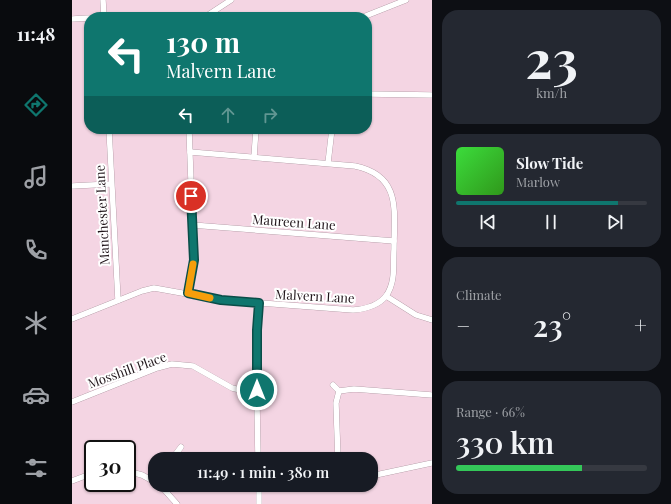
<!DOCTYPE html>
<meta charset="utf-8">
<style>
body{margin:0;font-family:"Playfair Display",serif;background:#242831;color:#f1f3f6;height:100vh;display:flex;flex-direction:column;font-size:15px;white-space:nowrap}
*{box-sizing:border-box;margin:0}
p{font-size:13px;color:#9ea1a6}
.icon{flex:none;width:22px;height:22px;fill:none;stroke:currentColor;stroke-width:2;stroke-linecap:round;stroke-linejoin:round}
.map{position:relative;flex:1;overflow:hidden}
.details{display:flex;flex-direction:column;gap:10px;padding:10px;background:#0d0f14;width:239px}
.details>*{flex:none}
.banner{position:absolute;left:12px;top:12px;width:288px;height:122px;border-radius:16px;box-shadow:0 1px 3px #0004;background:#0f766e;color:#fff;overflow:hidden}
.speed{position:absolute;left:12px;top:440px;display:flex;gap:8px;font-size:20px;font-weight:700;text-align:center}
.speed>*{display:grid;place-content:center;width:52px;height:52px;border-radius:50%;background:#171b24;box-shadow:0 1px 3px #0004;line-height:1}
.speed .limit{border:2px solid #111;border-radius:6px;background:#fff;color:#111}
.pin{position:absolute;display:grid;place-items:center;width:34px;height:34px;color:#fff;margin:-17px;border:2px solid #fff;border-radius:50%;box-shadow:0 1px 4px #0007}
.me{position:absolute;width:44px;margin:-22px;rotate:0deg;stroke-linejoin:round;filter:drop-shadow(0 0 3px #0008)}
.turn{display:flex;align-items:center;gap:14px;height:84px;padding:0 16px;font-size:18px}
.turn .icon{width:52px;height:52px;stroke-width:2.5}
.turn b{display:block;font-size:28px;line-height:34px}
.lanes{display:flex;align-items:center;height:38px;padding:0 16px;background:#0003;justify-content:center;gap:20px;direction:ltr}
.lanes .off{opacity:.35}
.big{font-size:30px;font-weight:600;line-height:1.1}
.details .tile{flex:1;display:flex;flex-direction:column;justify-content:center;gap:6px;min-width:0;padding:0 14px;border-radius:16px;background:#242831}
.details .dial{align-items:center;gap:0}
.dial b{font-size:52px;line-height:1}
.song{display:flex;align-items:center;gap:12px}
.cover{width:48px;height:48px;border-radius:6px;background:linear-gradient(135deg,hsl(120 70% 55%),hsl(110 70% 35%))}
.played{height:4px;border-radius:2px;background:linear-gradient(90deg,#0f766e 85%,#363941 85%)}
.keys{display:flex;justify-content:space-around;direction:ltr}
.heat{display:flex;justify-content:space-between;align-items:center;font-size:22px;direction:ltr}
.charge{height:6px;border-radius:3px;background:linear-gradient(90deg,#34c759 66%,#363941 0)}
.trip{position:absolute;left:76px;top:452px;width:230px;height:40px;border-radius:16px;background:#171b24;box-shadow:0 1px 3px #0004;font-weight:600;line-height:40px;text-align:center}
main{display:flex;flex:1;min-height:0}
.tabs{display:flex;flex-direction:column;width:72px;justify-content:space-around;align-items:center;background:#090b0e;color:#9ea1a6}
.tabs .icon{width:28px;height:28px}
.tabs .selected{color:#0f766e}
.tabs b{font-size:18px;color:#f1f3f6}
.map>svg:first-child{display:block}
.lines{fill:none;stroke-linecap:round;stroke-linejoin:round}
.minor-casing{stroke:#9d818e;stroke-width:6}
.minor{stroke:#fff;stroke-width:5.5}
.route-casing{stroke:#0a4d48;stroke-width:10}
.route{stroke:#0f766e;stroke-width:7}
.slow{stroke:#f59e0b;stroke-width:7}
.labels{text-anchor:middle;stroke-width:4;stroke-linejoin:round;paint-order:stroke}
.street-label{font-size:13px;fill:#20151a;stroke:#fff}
</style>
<main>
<nav class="tabs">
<b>11:48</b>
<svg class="icon selected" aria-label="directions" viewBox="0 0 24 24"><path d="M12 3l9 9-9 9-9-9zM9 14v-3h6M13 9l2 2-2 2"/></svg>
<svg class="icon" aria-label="music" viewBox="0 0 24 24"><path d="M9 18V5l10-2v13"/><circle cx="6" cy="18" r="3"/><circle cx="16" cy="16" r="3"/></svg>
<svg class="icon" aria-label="phone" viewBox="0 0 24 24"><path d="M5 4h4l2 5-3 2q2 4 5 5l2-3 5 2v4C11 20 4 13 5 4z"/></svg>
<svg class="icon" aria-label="climate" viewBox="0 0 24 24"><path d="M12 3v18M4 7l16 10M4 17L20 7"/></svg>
<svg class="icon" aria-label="car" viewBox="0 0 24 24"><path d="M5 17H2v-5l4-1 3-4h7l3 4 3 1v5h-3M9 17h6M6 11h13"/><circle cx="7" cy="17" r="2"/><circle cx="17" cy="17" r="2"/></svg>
<svg class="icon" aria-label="filters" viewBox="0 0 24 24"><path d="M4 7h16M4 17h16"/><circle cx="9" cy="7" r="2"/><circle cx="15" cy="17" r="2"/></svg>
</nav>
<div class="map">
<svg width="360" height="504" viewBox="0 0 360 504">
<rect width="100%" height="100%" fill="#f4d5e3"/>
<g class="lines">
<defs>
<g id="minor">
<polyline points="31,0 32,17"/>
<polyline points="133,17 159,0"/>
<polyline points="291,17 334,0"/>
<polyline points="0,19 17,18"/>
<polyline points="295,94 360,95"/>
<polyline points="37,129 46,300"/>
<polyline points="182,157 184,129"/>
<polyline points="256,163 260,129"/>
<polyline points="0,186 39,184"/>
<polyline points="120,225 322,241"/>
<polyline points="116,293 122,260 117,129"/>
<polyline points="314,296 344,315 360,320"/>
<path d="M 0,319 L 70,291 L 82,288 L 149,300 L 281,310 C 294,309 306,306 314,296 C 324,282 321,264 322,249 C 322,211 330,176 283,166 L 118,152"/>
<polyline points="261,385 267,391"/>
<polyline points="267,391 282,389 360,395"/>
<polyline points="0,402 85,368 100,364 121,366 160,388 172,391 185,390"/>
<polyline points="100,459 109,447"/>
<polyline points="186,459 184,345 187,303"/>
<polyline points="266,459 264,403 267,391"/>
<polyline points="55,471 70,475 83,482"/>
<polyline points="299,476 360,463"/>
<polyline points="0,481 21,473"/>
<polyline points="88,485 105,504"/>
<polyline points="187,485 187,504"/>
<polyline points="263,488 265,485"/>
</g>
</defs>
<!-- minor casing -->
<use href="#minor" class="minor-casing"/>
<!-- minor -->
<use href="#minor" class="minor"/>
</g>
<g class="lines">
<defs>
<polyline id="route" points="119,196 122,260 116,293 149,300 187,303 185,330 185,390"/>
</defs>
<!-- route casing -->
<use href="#route" class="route-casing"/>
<!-- route -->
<use href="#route" class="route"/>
<!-- slow -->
<polyline class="slow" points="121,264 116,293 138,298"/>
</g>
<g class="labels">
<!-- street labels -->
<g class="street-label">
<text transform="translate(30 215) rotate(-93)" y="5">Manchester Lane</text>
<text transform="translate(222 222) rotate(4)" y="5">Maureen Lane</text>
<text transform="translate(243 296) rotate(3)" y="5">Malvern Lane</text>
<text transform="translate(55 370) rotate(-20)" y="5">Mosshill Place</text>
</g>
</g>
</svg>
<div class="speed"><div class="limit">30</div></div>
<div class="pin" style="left:119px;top:196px;background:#d93025"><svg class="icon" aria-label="arrive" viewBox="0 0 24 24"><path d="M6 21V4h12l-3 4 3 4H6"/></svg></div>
<svg class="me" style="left:185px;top:390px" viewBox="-20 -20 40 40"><circle r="17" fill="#0f766e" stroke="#fff" stroke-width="3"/><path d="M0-11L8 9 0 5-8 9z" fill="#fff"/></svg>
<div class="trip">11:49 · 1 min · 380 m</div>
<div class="banner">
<div class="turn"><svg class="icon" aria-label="left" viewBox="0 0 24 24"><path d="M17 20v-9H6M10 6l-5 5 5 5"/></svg><div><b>130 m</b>Malvern Lane</div></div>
<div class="lanes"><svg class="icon" aria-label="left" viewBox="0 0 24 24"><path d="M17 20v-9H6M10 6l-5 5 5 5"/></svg><svg class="icon off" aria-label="ahead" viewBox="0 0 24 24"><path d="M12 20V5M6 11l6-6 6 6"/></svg><svg class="icon off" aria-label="right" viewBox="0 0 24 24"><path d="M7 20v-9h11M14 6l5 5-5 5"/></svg></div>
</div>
</div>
<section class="details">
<div class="tile dial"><b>23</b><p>km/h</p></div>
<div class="tile">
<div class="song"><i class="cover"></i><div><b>Slow Tide</b><p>Marlow</p></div></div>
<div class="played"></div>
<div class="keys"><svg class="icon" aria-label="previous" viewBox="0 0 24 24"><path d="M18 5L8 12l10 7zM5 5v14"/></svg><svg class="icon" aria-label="pause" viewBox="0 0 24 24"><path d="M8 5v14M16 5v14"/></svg><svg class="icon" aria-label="next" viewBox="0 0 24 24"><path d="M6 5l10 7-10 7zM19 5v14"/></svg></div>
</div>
<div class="tile"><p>Climate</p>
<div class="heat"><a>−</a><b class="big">23°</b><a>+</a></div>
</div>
<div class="tile"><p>Range · 66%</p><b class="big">330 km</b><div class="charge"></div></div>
</section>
</main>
